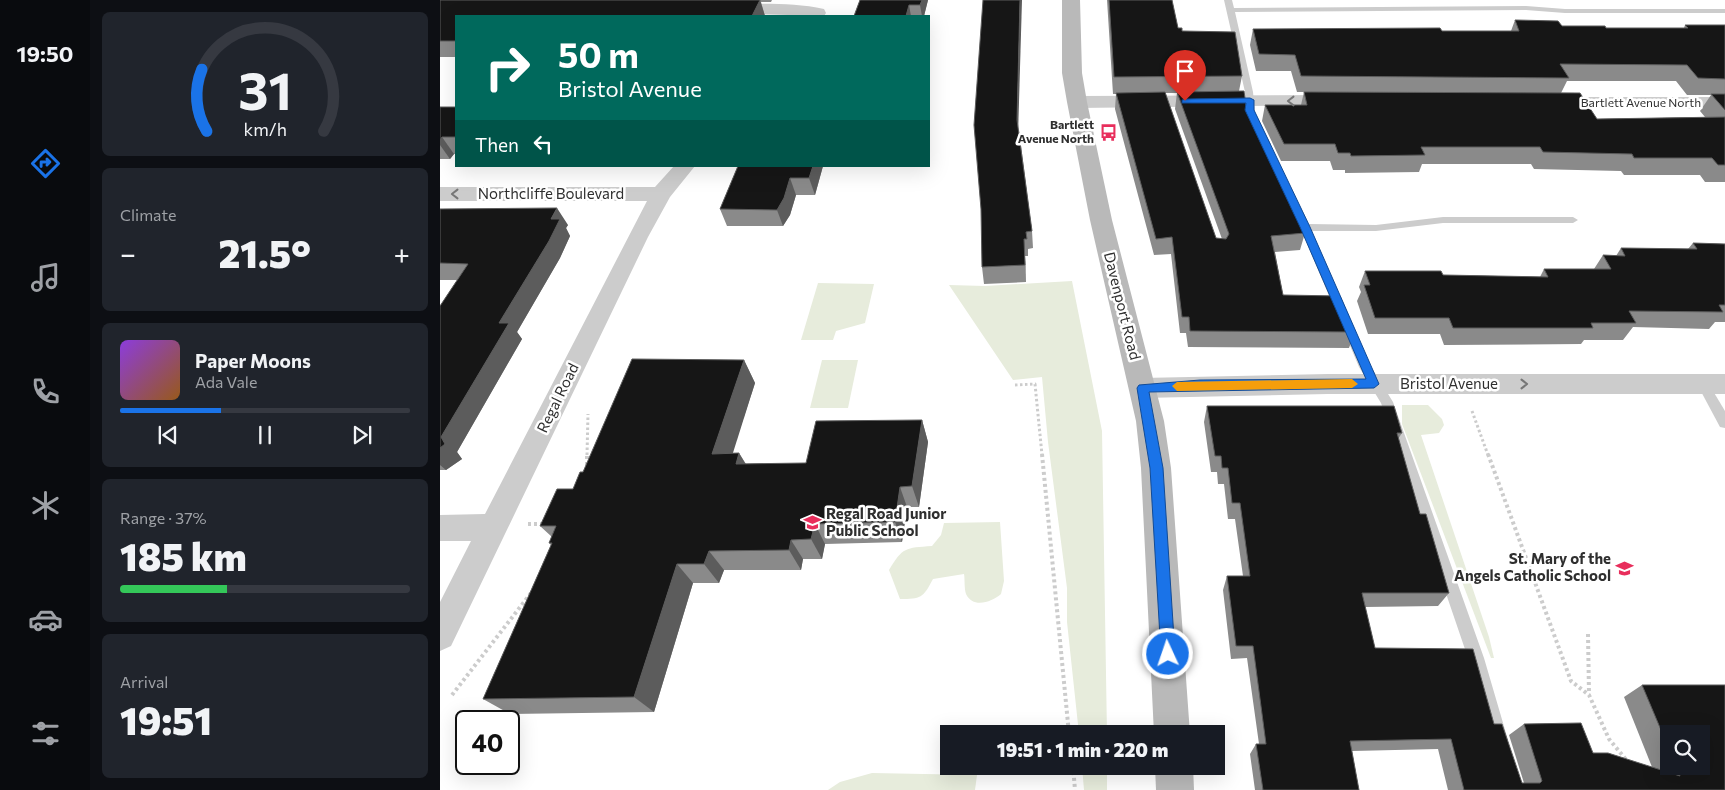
<!DOCTYPE html>
<meta charset="utf-8">
<style>
body{margin:0;font-family:Commissioner,sans-serif;background:#20242c;color:#f1f3f6;height:100vh;display:flex;flex-direction:column;font-size:19px;white-space:nowrap}
*{box-sizing:border-box;margin:0}
p{font-size:16px;color:#9ea1a6}
.icon{flex:none;width:28px;height:28px;fill:none;stroke:currentColor;stroke-width:2;stroke-linecap:round;stroke-linejoin:round}
.map{position:relative;flex:1;overflow:hidden}
.side{display:flex;flex-direction:column;gap:12px;padding:12px;background:#0d0f14;width:350px}
.side>*{flex:none}
.top-card{position:absolute;left:15px;top:15px;width:475px;height:152px;border-radius:0px;box-shadow:0 5px 20px #0002;background:#00695c;color:#fff;overflow:hidden}
.tools{position:absolute;left:1220px;top:725px;display:grid;gap:10px}
.tools a{display:grid;place-items:center;width:50px;height:50px;border-radius:0px;background:#171b24;box-shadow:0 5px 20px #0002;font-size:25px}
.speed{position:absolute;left:15px;top:710px;display:flex;gap:10px;font-size:25px;font-weight:700;text-align:center}
.speed>*{display:grid;place-content:center;width:65px;height:65px;border-radius:50%;background:#171b24;box-shadow:0 5px 20px #0002;line-height:1}
.speed .limit{border:2px solid #111;border-radius:8px;background:#fff;color:#111}
.pin{position:absolute;display:grid;place-items:center;width:42px;height:42px;color:#fff;margin:-51px -21px;border-radius:50% 50% 50% 0;rotate:-45deg;box-shadow:0 0 5px #0007}
.pin .icon{rotate:45deg}
.me{position:absolute;width:55px;margin:-28px;rotate:357deg;stroke-linejoin:round;filter:drop-shadow(0 0 4px #0008)}
.turn{display:flex;align-items:center;gap:18px;height:105px;padding:0 20px;font-size:22px}
.turn .icon{width:65px;height:65px;stroke-width:2.5}
.turn b{display:block;font-size:35px;line-height:42px}
.then{display:flex;align-items:center;height:48px;padding:0 20px;background:#0003;gap:10px;font-size:19px}
.big{font-size:38px;font-weight:800;line-height:1.1}
.side .tile{flex:1;display:flex;flex-direction:column;justify-content:center;gap:8px;min-width:0;padding:0 18px;border-radius:8px;background:#20242c}
.side .dial{align-items:center;gap:0}
.dial svg{height:130px;overflow:visible;fill:none;stroke:#363941;stroke-width:7;stroke-linecap:round;text-anchor:middle}
.dial text{fill:#f1f3f6;stroke:none}
.song{display:flex;align-items:center;gap:15px}
.cover{width:60px;height:60px;border-radius:8px;background:linear-gradient(135deg,hsl(270 70% 55%),hsl(30 70% 35%))}
.played{height:5px;border-radius:2px;background:linear-gradient(90deg,#1a73e8 35%,#363941 35%)}
.keys{display:flex;justify-content:space-around;direction:ltr}
.heat{display:flex;justify-content:space-between;align-items:center;font-size:28px;direction:ltr}
.charge{height:8px;border-radius:4px;background:linear-gradient(90deg,#34c759 37%,#363941 0)}
.trip{position:absolute;left:500px;top:725px;width:285px;height:50px;border-radius:0px;background:#171b24;box-shadow:0 5px 20px #0002;font-weight:800;line-height:50px;text-align:center}
main{display:flex;flex:1;min-height:0}
.menu{display:flex;flex-direction:column;width:90px;justify-content:space-around;align-items:center;background:#090b0e;color:#9ea1a6}
.menu .icon{width:35px;height:35px}
.menu .on{color:#1a73e8}
.menu b{font-size:22px;color:#f1f3f6}
.map>svg:first-child{display:block}
.green{fill:#e7ecdc}
.lines{fill:none;stroke-linecap:round;stroke-linejoin:round}
.path-far1{stroke:#ccc;stroke-width:3;stroke-dasharray:2.5 2.5;stroke-linecap:butt}
.path{stroke:#ccc;stroke-width:4;stroke-dasharray:3 3;stroke-linecap:butt}
.lane{fill:#ccc;fill-rule:evenodd}
.street{fill:#ccc;fill-rule:evenodd}
.secondary{fill:#b9b9b9;fill-rule:evenodd}
.wall{fill:#8a8a8a;fill-rule:evenodd}
.shaded-wall{fill:#5c5c5c}
.building{fill:#161616;stroke:#5c5c5c}
.oneway{stroke:#767676}
.route{fill:#1a73e8;stroke:#114b97}
.slow{fill:#f59e0b}
.labels{text-anchor:middle;stroke-width:5;stroke-linejoin:round;paint-order:stroke}
.far-street-label{font-size:12px;fill:#2f2f2f;stroke:#fff}
.far-poi-label{font-size:12px;font-weight:bold;fill:#2f2f2f;stroke:#fff;text-anchor:end}
.street-label{font-size:15px;fill:#2f2f2f;stroke:#fff}
.poi-label{font-size:15px;font-weight:bold;fill:#2f2f2f;stroke:#fff;text-anchor:start}
</style>
<main>
<nav class="menu">
<b>19:50</b>
<svg class="icon on" aria-label="directions" viewBox="0 0 24 24"><path d="M12 3l9 9-9 9-9-9zM9 14v-3h6M13 9l2 2-2 2"/></svg>
<svg class="icon" aria-label="music" viewBox="0 0 24 24"><path d="M9 18V5l10-2v13"/><circle cx="6" cy="18" r="3"/><circle cx="16" cy="16" r="3"/></svg>
<svg class="icon" aria-label="phone" viewBox="0 0 24 24"><path d="M5 4h4l2 5-3 2q2 4 5 5l2-3 5 2v4C11 20 4 13 5 4z"/></svg>
<svg class="icon" aria-label="climate" viewBox="0 0 24 24"><path d="M12 3v18M4 7l16 10M4 17L20 7"/></svg>
<svg class="icon" aria-label="car" viewBox="0 0 24 24"><path d="M5 17H2v-5l4-1 3-4h7l3 4 3 1v5h-3M9 17h6M6 11h13"/><circle cx="7" cy="17" r="2"/><circle cx="17" cy="17" r="2"/></svg>
<svg class="icon" aria-label="filters" viewBox="0 0 24 24"><path d="M4 7h16M4 17h16"/><circle cx="9" cy="7" r="2"/><circle cx="15" cy="17" r="2"/></svg>
</nav>
<section class="side">
<div class="tile dial"><svg viewBox="0 0 100 80">
<path d="M14 69A42 42 0 1 1 86 69"/>
<path d="M14 69A42 42 0 0 1 11 31" stroke="#1a73e8"/>
<text x="50" y="56" font-size="32" font-weight="700">31</text>
<text x="50" y="72" font-size="11">km/h</text>
</svg></div>
<div class="tile"><p>Climate</p>
<div class="heat"><a>−</a><b class="big">21.5°</b><a>+</a></div>
</div>
<div class="tile">
<div class="song"><i class="cover"></i><div><b>Paper Moons</b><p>Ada Vale</p></div></div>
<div class="played"></div>
<div class="keys"><svg class="icon" aria-label="previous" viewBox="0 0 24 24"><path d="M18 5L8 12l10 7zM5 5v14"/></svg><svg class="icon" aria-label="pause" viewBox="0 0 24 24"><path d="M8 5v14M16 5v14"/></svg><svg class="icon" aria-label="next" viewBox="0 0 24 24"><path d="M6 5l10 7-10 7zM19 5v14"/></svg></div>
</div>
<div class="tile"><p>Range · 37%</p><b class="big">185 km</b><div class="charge"></div></div>
<div class="tile"><p>Arrival</p><b class="big">19:51</b></div>
</section>
<div class="map">
<svg width="1285" height="790" viewBox="0 0 1285 790">
<rect width="100%" height="100%" fill="#fff"/>
<!-- green -->
<g class="green">
<polygon points="632,281 662,431 667,734 639,734 627,622 627,588 608,442 602,377 573,380 509,285 545,286"/>
<polygon points="378,283 434,284 425,323 396,331 393,340 361,340"/>
<polygon points="382,360 418,360 408,408 370,408"/>
<polygon points="962,405 988,405 1002,419 1004,425 999,433 981,435 1049,637 1054,658 1051,658 962,424"/>
<path d="M 560,522 L 564,581 L 561,594 C 552,602 533,609 526,594 C 524,588 525,579 524,574 L 493,579 C 483,598 481,599 460,599 L 449,570 C 463,547 465,548 492,546 L 501,535 L 504,523 Z"/>
<polygon points="642,766 667,766 667,790 644,790"/>
<polygon points="432,773 537,775 535,790 388,790 400,782"/>
</g>
<g class="lines">
<!-- path-far1 -->
<g class="path-far1">
<polyline points="575,385 595,384 602,455"/>
<polyline points="1032,411 1048,455"/>
<polyline points="147,455 148,414"/>
</g>
<!-- path -->
<g class="path">
<polyline points="602,454 629,734"/>
<polyline points="1048,454 1131,681 1149,695 1169,739 1188,762"/>
<polyline points="147,465 147,454"/>
<polyline points="88,524 104,524"/>
<polyline points="1148,634 1149,694"/>
<polyline points="12,695 91,593"/>
<polyline points="633,766 635,790"/>
</g>
<!-- lane -->
<g class="lane">
<polygon points="784,0 792,0 794,8 1086,6 1125,9 1285,9 1285,13 1125,13 1086,10 795,12 813,92 815,112 810,115 805,112 805,92"/>
<polygon points="827,145 832,148 869,224 936,225 1003,217 1133,217 1138,220 1133,223 1003,223 936,231 872,231 930,365 953,402 1044,658 1068,740 1066,746 1060,748 1054,746 1052,740 1028,658 941,403 919,367 860,227 822,148"/>
<polygon points="1263,379 1267,381 1285,411 1285,428 1280,427 1257,384 1259,381"/>
</g>
<!-- street -->
<g class="street">
<path d="M 288,4 C 320,4 353,2 384,9 L 386,13 L 384,16 L 282,13 L 280,9 L 282,5 Z"/>
<polygon points="897,95 904,97 906,101 904,105 637,108 630,106 628,102 630,98 637,96"/>
<polygon points="1111,97 1285,97 1285,109 1104,107 1102,103 1104,99"/>
<polygon points="234,166 255,166 230,197 208,237 11,646 0,651 0,602 31,541 0,541 0,515 45,514 207,201 0,201 0,187 215,187"/>
<polygon points="888,374 1285,374 1285,394 888,394 702,398 693,395 689,388 693,381 702,378"/>
</g>
<!-- secondary -->
<g class="secondary">
<polygon points="622,0 640,0 642,73 647,102 672,220 724,421 731,468 750,734 714,734 701,468 696,421 650,220 627,102 622,73"/>
<polygon points="715,766 753,766 754,790 716,790"/>
</g>
</g>
<!-- wall -->
<g class="wall">
<polygon points="0,0 332,0 331,2 321,2 325,16 16,16 16,57 0,57"/>
<polygon points="420,0 488,0 484,16 414,16"/>
<path d="M 667,0 L 732,0 L 738,28 L 802,76 L 799,91 L 830,144 L 829,149 L 865,233 L 860,250 L 835,252 L 843,295 L 915,332 L 909,348 L 748,347 L 746,333 L 740,333 L 731,254 L 714,255 L 675,109 L 676,94 L 673,94 ZM 725,93 L 737,93 L 735,109 L 782,239 L 776,238 Z"/>
<path d="M 1075,20 L 1122,26 L 1166,28 L 1244,28 L 1245,25 L 1285,25 L 1285,182 L 1265,182 L 1260,175 L 1184,175 L 1181,171 L 1094,169 L 1091,164 L 982,164 L 979,172 L 905,173 L 905,170 L 893,170 L 890,161 L 841,161 L 822,121 L 825,105 L 861,105 L 864,92 L 857,92 L 851,71 L 816,71 L 810,45 L 813,29 L 1002,31 L 1071,31 ZM 1127,81 L 1236,81 L 1247,95 L 1271,95 L 1260,111 L 1265,117 L 1157,119 L 1121,93 Z"/>
<polygon points="0,107 16,107 16,154 14,154 10,159 0,159"/>
<polygon points="579,130 592,231 593,248 588,249 588,256 585,256 586,282 544,284 542,267"/>
<polygon points="298,166 383,166 375,195 356,195 350,215 343,226 287,226 280,209"/>
<polygon points="0,209 128,225 126,228 130,236 120,258 77,332 82,339 17,452 22,459 6,470 0,470 0,306 17,280 0,280"/>
<polygon points="1253,243 1285,244 1285,322 1275,322 1269,329 1193,327 1183,340 1144,340 1141,344 1004,345 1000,334 928,334 917,301 921,292 919,287 925,271 1003,275 1100,277 1104,269 1154,269 1163,255 1176,256 1181,248 1248,249"/>
<polygon points="304,360 315,383 292,453 299,453 306,464 366,463 482,420 488,442 479,507 467,507 462,542 385,544 382,559 363,559 361,570 284,570 279,583 253,583 214,712 70,714 43,699 111,545 109,543 112,537 100,526 133,489 143,472"/>
<path d="M 767,406 L 962,433 L 958,439 L 980,514 L 1009,593 L 998,606 L 925,607 L 935,648 L 1054,724 L 1082,783 L 1084,783 L 1069,735 L 1084,724 L 1153,753 L 1212,767 L 1184,697 L 1202,685 L 1285,790 L 1008,790 L 998,749 L 912,751 L 919,790 L 815,790 L 810,754 L 816,744 L 819,744 L 807,658 L 791,659 L 783,590 L 787,576 L 803,576 L 795,519 L 788,519 L 784,484 L 778,484 L 777,472 L 771,472 L 764,422 ZM 1229,734 L 1261,766 L 1229,766 Z"/>
</g>
<!-- shaded-wall -->
<g class="shaded-wall">
<polygon points="320,0 325,16 312,16"/>
<polygon points="482,0 488,0 484,16 482,16 480,5"/>
<polygon points="580,0 582,0 578,136 577,120"/>
<polygon points="469,5 471,16 466,16"/>
<polygon points="2,137 14,154 10,159 0,145 0,140"/>
<polygon points="373,166 383,166 375,195 369,178"/>
<polygon points="350,178 356,195 350,215 343,226 337,210"/>
<polygon points="117,208 128,225 126,228 130,236 120,258 77,332 82,339 17,452 22,459 6,470 0,465 0,448 1,437 59,323 111,219"/>
<polygon points="584,239 585,256 586,282 585,265"/>
<polygon points="304,360 315,383 286,475 272,454"/>
<polygon points="482,420 488,442 479,507 472,486"/>
<polygon points="299,453 312,475 296,464"/>
<polygon points="460,487 467,507 462,542 455,522"/>
<polygon points="375,524 385,544 382,559 371,539"/>
<polygon points="351,540 363,559 361,570 349,550"/>
<polygon points="269,551 284,570 279,583 264,564"/>
<polygon points="237,564 253,583 214,712 194,697"/>
</g>
<!-- building -->
<g class="building">
<polygon points="0,0 320,0 312,16 16,16 16,41 0,41"/>
<polygon points="420,0 482,0 480,5 469,5 466,16 414,16"/>
<polygon points="543,0 580,0 577,120 592,231 586,232 587,239 584,239 585,265 542,267 541,209 534,125"/>
<polygon points="669,0 732,0 738,28 742,28 742,31 795,32 802,76 674,77"/>
<polygon points="1075,20 1118,21 1122,26 1165,26 1166,28 1248,28 1245,25 1285,25 1285,79 1258,78 1247,65 1120,64 1129,78 861,76 855,55 819,54 813,29 1000,28 1002,31 1079,31"/>
<polygon points="804,91 806,105 810,105 830,144 826,144 865,233 831,236 843,295 900,296 915,332 750,331 749,317 742,317 732,237 716,239 676,93 725,92 776,238 786,239 789,234 737,92"/>
<polygon points="864,92 1140,93 1157,119 1285,117 1285,165 1278,165 1272,158 1194,158 1192,154 1103,152 1100,147 981,147 985,155 911,156 910,153 898,153 895,144 844,144 825,105 867,105"/>
<polygon points="1271,94 1285,94 1285,110"/>
<polygon points="0,107 16,107 16,137 2,137 0,140"/>
<polygon points="298,166 373,166 369,178 350,178 344,198 337,210 280,209"/>
<polygon points="117,208 111,219 120,219 109,241 59,323 69,323 1,437 5,444 0,448 0,306 28,264 0,263 0,209"/>
<polygon points="1253,243 1285,244 1285,305 1279,305 1283,312 1189,311 1196,323 1151,323 1153,328 1013,328 1009,318 935,318 924,285 930,285 925,271 1001,271 1003,275 1108,277 1104,269 1171,269 1163,255 1185,256 1181,248 1257,249"/>
<polygon points="192,359 304,360 272,454 299,453 296,464 366,463 376,421 482,420 472,486 460,487 455,522 375,524 371,539 351,540 349,550 269,551 264,564 237,564 194,697 43,699 112,543 109,543 116,526 100,526 117,489 133,489 140,472 143,472"/>
<polygon points="767,406 954,406 962,433 957,433 980,514 986,514 1009,593 922,593 935,648 1033,649 1054,724 1062,724 1082,783 1100,783 1102,781 1084,724 1141,723 1153,753 1168,753 1240,776 1236,766 1261,766 1261,734 1229,734 1229,749 1202,685 1285,685 1285,790 1024,790 1011,739 910,741 919,790 823,790 816,744 826,744 813,646 796,646 787,576 810,576 800,503 792,503 788,468 782,468 781,456 775,456"/>
</g>
<!-- one-way arrows -->
<defs><path id="oneway-chevron" d="M-2-3.5L2.5 0L-2 3.5" fill="none" stroke-width="1.6" stroke-linecap="round" stroke-linejoin="round" transform="scale(1.25)"/></defs>
<g class="oneway">
<use href="#oneway-chevron" transform="translate(851 101) rotate(-180)"/>
<use href="#oneway-chevron" transform="translate(15 194) rotate(180)"/>
<use href="#oneway-chevron" transform="translate(1084 384)"/>
</g>
<!-- route -->
<polygon class="route" points="745,99 810,98 814,100 814,110 870,227 939,384 934,388 709,392 723,468 735,654 733,659 728,661 723,659 721,654 710,468 697,388 699,385 760,380 926,379 860,227 805,110 806,103 742,103 742,100"/>
<!-- slow -->
<polygon class="slow" points="912,379 918,384 912,388 737,391 732,386 737,382"/>
<!-- icons -->
<defs>
<symbol id="bus-bare" viewBox="-9 -9 18 18"><path d="M-5-6H5V4H4V6H2V4H-2V6H-4V4H-5ZM-3.5-4V0h7V-4ZM-3.5 1.2v1.5H-2V1.2ZM2 1.2v1.5H3.5V1.2Z" fill="#e82e5c" stroke="#fff" stroke-width="2.5" paint-order="stroke"/></symbol>
<symbol id="school-bare" viewBox="-9 -9 18 18"><path d="M0-5L7-2L0 1L-7-2ZM-4 1L0 2.5L4 1V4Q0 6-4 4Z" fill="#e82e5c" stroke="#fff" stroke-width="2.5" paint-order="stroke"/></symbol>
</defs>
<g fill-rule="evenodd">
<use href="#bus-bare" x="656" y="120" width="25" height="25"/>
<use href="#school-bare" x="360" y="510" width="25" height="25"/>
<use href="#school-bare" x="1172" y="556" width="25" height="25"/>
</g>
<g class="labels">
<!-- far-street labels -->
<g class="far-street-label">
<text x="1201" y="107">Bartlett Avenue North</text>
</g>
<!-- far-poi labels -->
<g class="far-poi-label">
<text x="654" y="129">Bartlett<tspan x="654" dy="14">Avenue North</tspan></text>
</g>
<!-- street labels -->
<g class="street-label">
<text x="111" y="199">Northcliffe Boulevard</text>
<text transform="translate(682 306) rotate(76)" y="5">Davenport Road</text>
<text x="1009" y="389">Bristol Avenue</text>
<text transform="translate(118 398) rotate(-64)" y="5">Regal Road</text>
</g>
<!-- poi labels -->
<g class="poi-label">
<text x="386" y="519">Regal Road Junior<tspan x="386" dy="17">Public School</tspan></text>
<text x="1171" y="564" text-anchor="end">St. Mary of the<tspan x="1171" dy="17">Angels Catholic School</tspan></text>
</g>
</g>
</svg>
<div class="tools">
<a><svg class="icon" aria-label="search" viewBox="0 0 24 24"><circle cx="10" cy="10" r="6"/><path d="M15 15l6 6"/></svg></a>
</div>
<div class="speed"><div class="limit">40</div></div>
<div class="pin" style="left:745px;top:101px;background:#d93025"><svg class="icon" aria-label="arrive" viewBox="0 0 24 24"><path d="M6 21V4h12l-3 4 3 4H6"/></svg></div>
<svg class="me" style="left:728px;top:654px" viewBox="-20 -20 40 40"><circle r="17" fill="#1a73e8" stroke="#fff" stroke-width="3"/><path d="M0-11L8 9 0 5-8 9z" fill="#fff"/></svg>
<div class="trip">19:51 · 1 min · 220 m</div>
<div class="top-card">
<div class="turn"><svg class="icon" aria-label="right" viewBox="0 0 24 24"><path d="M7 20v-9h11M14 6l5 5-5 5"/></svg><div><b>50 m</b>Bristol Avenue</div></div>
<div class="then">Then<svg class="icon" aria-label="left" viewBox="0 0 24 24"><path d="M17 20v-9H6M10 6l-5 5 5 5"/></svg></div>
</div>
</div>
</main>
